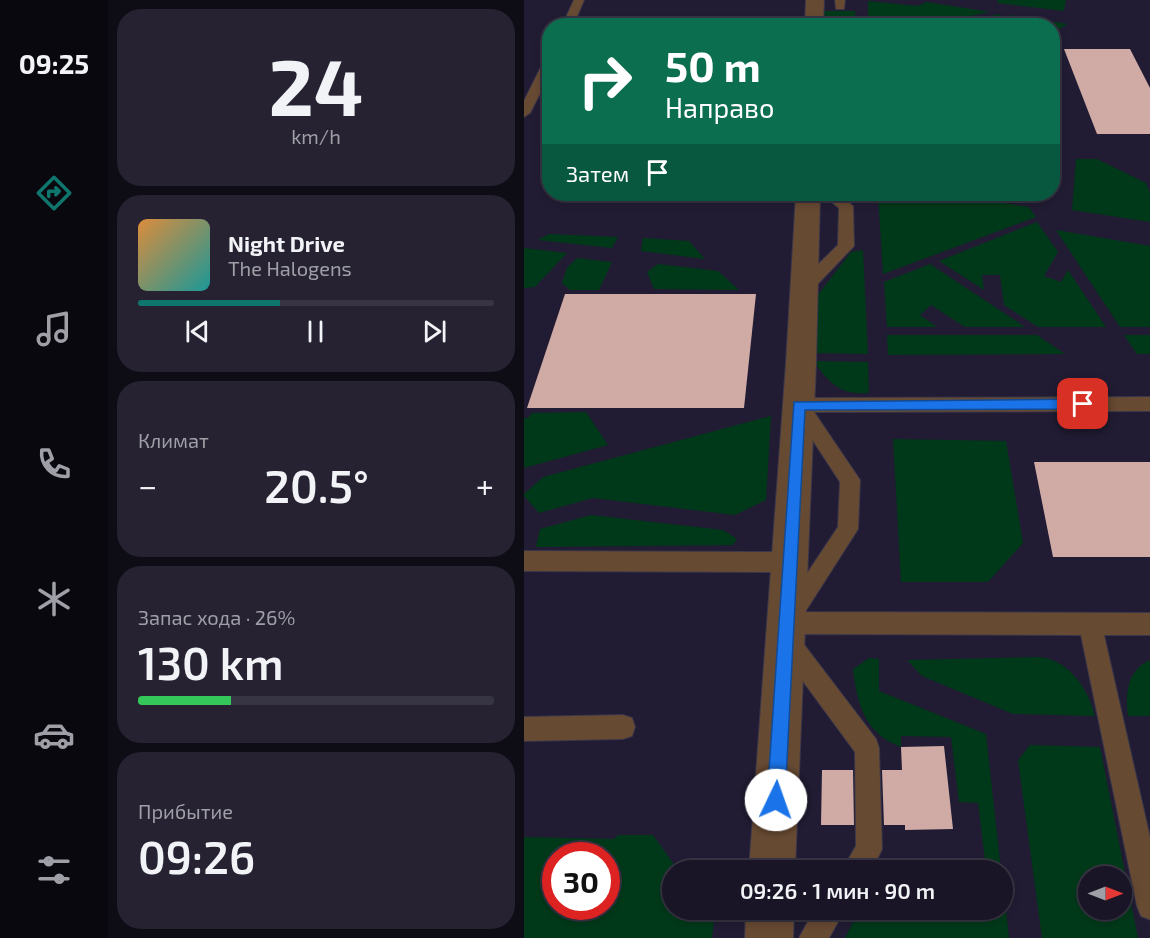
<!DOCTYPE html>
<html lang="ru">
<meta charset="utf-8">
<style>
body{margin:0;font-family:"Exo 2",sans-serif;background:#262232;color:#f1f3f6;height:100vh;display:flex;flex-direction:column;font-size:22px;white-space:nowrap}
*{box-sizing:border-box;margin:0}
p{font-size:20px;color:#9f9fa7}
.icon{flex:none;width:33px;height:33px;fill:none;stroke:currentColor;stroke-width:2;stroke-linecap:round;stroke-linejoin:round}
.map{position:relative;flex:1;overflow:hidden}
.panel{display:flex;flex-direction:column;gap:9px;padding:9px;background:#0e0c15;width:416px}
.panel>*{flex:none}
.hud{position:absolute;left:18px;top:18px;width:518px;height:183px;border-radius:24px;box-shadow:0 3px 9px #0003,0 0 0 2px #373443;background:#0b6e4f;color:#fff;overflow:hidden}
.needle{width:39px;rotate:90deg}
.controls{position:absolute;left:554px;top:866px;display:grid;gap:12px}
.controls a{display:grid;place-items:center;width:54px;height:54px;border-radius:50%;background:#191526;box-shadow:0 3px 9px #0003,0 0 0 2px #373443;font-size:30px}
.speed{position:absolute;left:18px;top:842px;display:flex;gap:12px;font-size:30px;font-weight:700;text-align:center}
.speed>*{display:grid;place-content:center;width:78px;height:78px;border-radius:50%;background:#191526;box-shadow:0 3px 9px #0003,0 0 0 2px #373443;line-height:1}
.speed .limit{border:9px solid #d22;background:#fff;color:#111}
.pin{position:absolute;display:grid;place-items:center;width:51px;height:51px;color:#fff;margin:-26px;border-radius:12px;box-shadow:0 3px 9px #0006}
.me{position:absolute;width:66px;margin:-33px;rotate:3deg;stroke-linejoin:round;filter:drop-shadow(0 0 4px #0008)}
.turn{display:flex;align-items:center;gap:21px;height:126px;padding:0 24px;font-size:27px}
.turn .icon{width:78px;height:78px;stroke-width:2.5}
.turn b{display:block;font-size:42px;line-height:51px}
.then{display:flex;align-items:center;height:57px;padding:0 24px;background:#0003;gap:12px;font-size:22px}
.big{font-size:45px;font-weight:600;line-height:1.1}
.panel .widget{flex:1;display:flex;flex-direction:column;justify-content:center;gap:9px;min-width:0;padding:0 21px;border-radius:24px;background:#262232}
.panel .dial{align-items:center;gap:0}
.dial b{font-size:78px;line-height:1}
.song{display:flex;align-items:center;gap:18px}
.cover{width:72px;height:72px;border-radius:9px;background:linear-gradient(135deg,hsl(30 70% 55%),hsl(180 70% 35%))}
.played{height:6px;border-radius:3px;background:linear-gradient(90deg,#0f766e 40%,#373443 40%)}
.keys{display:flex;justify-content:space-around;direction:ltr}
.heat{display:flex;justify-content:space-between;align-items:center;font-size:33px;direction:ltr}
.charge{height:9px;border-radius:4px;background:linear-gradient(90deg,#34c759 26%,#373443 0)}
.trip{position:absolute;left:138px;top:860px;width:351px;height:60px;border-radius:30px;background:#191526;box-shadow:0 3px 9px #0003,0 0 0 2px #373443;font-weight:600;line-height:60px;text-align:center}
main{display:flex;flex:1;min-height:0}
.dock{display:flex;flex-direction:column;width:108px;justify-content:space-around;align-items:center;background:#0a080f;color:#9f9fa7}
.dock .icon{width:42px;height:42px}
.dock .selected{color:#0f766e}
.dock b{font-size:27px;color:#f1f3f6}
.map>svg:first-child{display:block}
.green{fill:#003919;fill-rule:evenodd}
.building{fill:#d0aba6}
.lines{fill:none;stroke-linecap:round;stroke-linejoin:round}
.lane-casing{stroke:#3a364b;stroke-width:2}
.street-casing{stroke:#3a364b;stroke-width:2}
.lane{fill:#674a32;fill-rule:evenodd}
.street{fill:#674a32;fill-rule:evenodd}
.route{fill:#1a73e8;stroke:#114b97;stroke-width:1.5}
</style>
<main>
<nav class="dock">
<b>09:25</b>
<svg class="icon selected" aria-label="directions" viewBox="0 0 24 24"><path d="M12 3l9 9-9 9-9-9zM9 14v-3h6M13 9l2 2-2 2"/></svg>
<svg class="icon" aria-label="music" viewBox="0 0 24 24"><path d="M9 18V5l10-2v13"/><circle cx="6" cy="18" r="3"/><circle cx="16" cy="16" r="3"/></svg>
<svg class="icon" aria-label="phone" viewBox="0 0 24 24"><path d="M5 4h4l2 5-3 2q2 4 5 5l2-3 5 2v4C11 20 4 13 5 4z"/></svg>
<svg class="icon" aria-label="climate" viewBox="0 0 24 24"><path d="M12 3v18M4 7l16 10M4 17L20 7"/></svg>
<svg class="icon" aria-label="car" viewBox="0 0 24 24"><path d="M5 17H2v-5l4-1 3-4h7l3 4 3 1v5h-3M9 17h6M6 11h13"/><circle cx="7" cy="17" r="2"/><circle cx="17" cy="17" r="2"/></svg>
<svg class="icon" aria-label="filters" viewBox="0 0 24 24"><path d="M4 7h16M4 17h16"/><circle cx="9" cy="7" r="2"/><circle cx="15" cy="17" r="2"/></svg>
</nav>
<section class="panel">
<div class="widget dial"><b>24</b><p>km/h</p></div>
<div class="widget">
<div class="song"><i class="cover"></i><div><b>Night Drive</b><p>The Halogens</p></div></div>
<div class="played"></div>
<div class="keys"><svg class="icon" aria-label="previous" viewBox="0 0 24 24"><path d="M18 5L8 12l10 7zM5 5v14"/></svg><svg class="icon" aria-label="pause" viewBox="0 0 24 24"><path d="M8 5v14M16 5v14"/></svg><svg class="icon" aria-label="next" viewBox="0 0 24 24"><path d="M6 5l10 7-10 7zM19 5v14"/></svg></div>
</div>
<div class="widget"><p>Климат</p>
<div class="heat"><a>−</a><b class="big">20.5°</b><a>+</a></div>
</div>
<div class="widget"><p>Запас хода · 26%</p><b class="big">130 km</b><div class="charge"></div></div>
<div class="widget"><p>Прибытие</p><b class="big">09:26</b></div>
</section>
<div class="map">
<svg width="627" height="938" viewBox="0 0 627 938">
<rect width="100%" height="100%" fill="#211c33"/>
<!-- green -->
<g class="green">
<polygon points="474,0 542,0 540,11 473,3"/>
<polygon points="344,1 394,6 402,2 466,12 400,25 375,20 371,25 344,25"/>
<polygon points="298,11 331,11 332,25 311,25 299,20"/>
<polygon points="476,14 481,25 418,25"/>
<polygon points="485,15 544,24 528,33 528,26 490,25"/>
<polygon points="552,159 573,159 622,183 626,193 626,222 548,210"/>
<polygon points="354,194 423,194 505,207 512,217 359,274"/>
<polygon points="513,222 534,252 520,276 537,282 544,270 582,327 514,327 480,305 476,275 458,275 460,290 415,261"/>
<polygon points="532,230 626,246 626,327 596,327"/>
<polygon points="25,234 94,237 88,248 14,240"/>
<polygon points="119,238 165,241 181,259 117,251"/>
<polygon points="0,248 43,253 11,287 0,288"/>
<polygon points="339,250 344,354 293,353 293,296 327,252"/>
<polygon points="53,258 88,262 75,290 46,290 38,283 43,268"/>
<polygon points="134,264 194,271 215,290 130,289 123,272"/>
<polygon points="406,264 501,327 441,327 407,305 396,315 413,327 363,327 360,282"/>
<polygon points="363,335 513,335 541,354 364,355"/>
<polygon points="600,335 626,335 626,354 613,354"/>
<path d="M 292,361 L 344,362 L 345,393 C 317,395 308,385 292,365 Z"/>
<polygon points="62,412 84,445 0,468 0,418 4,418 8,413"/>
<polygon points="247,416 242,500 211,515 69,498 15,513 0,496 0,494 19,477"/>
<polygon points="369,439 482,441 499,543 464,582 377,582"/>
<polygon points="67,515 199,530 213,539 209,545 12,547 16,529"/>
<path d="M 516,657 C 546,661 564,689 571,716 L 489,714 L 398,676 L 383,660 Z"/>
<path d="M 345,658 L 355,659 L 355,691 L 462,734 L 477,870 L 359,870 L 362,863 L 461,860 L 454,803 L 435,802 L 427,737 L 377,736 L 377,747 C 341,734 333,704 329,669 Z"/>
<path d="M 626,660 L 626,716 L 604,716 C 601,694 603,670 626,660 Z"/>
<path d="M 506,745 L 576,747 L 614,938 L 518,938 L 494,760 ZM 564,876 L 597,876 L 597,909 L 564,909 Z"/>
<path d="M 94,835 L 129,835 L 154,870 L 148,870 L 148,909 L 183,909 L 190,919 L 188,938 L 0,938 L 0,837 L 90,839 ZM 32,855 L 82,855 L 82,906 L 32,906 Z"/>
<polygon points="479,882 485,938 321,938 336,909 478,909"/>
</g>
<!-- building -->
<g class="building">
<polygon points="540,49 606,49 627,90 627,134 573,134"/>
<polygon points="41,294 232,294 220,408 3,408"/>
<polygon points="510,462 627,462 627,557 529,557"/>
<polygon points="420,746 429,829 381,830 381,825 360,825 358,770 378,770 377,747"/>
<polygon points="298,770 329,770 330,825 297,825"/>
</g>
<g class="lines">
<defs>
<g id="lane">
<polygon points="50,0 60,0 49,26 38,26"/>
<polygon points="311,0 321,0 320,9 312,9"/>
<polygon points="26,58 26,74 6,113 0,117 0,101 20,61"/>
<polygon points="298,194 314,194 329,206 330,246 286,292 274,292 272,288 274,284 314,245 315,208"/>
<polygon points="627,397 627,411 290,412 336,480 334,529 281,612 627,613 627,635 580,635 627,842 627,920 617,916 613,906 557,635 272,634 352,739 355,748 358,849 348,870 318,870 332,846 331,752 256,650 253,642 258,633 253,631 250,623 314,527 316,482 269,410 266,405 269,400 275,398"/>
<polygon points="0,551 265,552 273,555 276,562 273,569 265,572 0,571"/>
<polygon points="99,715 108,718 111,727 108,736 99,739 0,741 0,717"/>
<polygon points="291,909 321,909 305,938 275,938"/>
</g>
<g id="street">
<polygon points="282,0 300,0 299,26 281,26"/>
<polygon points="272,194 296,194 292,363 271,870 225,870 262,363"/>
<polygon points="222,909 270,909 269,938 221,938"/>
</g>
</defs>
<!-- lane casing -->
<use href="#lane" class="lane-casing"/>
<!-- street casing -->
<use href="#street" class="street-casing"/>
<!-- lane -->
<use href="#lane" class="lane"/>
<!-- street -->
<use href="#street" class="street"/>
</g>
<!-- route -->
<polygon class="route" points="559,399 565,404 559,409 281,410 261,800 258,807 252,809 246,807 243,800 270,402"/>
</svg>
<div class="controls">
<a><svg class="needle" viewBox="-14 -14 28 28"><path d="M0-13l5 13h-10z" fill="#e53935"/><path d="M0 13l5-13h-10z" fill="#9f9fa7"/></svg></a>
</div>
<div class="speed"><div class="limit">30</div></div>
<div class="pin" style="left:559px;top:404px;background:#d93025"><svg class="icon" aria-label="arrive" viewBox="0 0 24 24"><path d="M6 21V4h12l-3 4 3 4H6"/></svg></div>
<svg class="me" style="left:252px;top:800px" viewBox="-20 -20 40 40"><circle r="19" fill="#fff"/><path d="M0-13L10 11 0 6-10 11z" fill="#1a73e8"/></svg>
<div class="trip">09:26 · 1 мин · 90 m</div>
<div class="hud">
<div class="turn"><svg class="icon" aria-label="right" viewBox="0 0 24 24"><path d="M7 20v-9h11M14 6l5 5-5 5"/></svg><div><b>50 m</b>Направо</div></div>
<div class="then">Затем<svg class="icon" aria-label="arrive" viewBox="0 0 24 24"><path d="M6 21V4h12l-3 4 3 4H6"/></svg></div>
</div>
</div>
</main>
